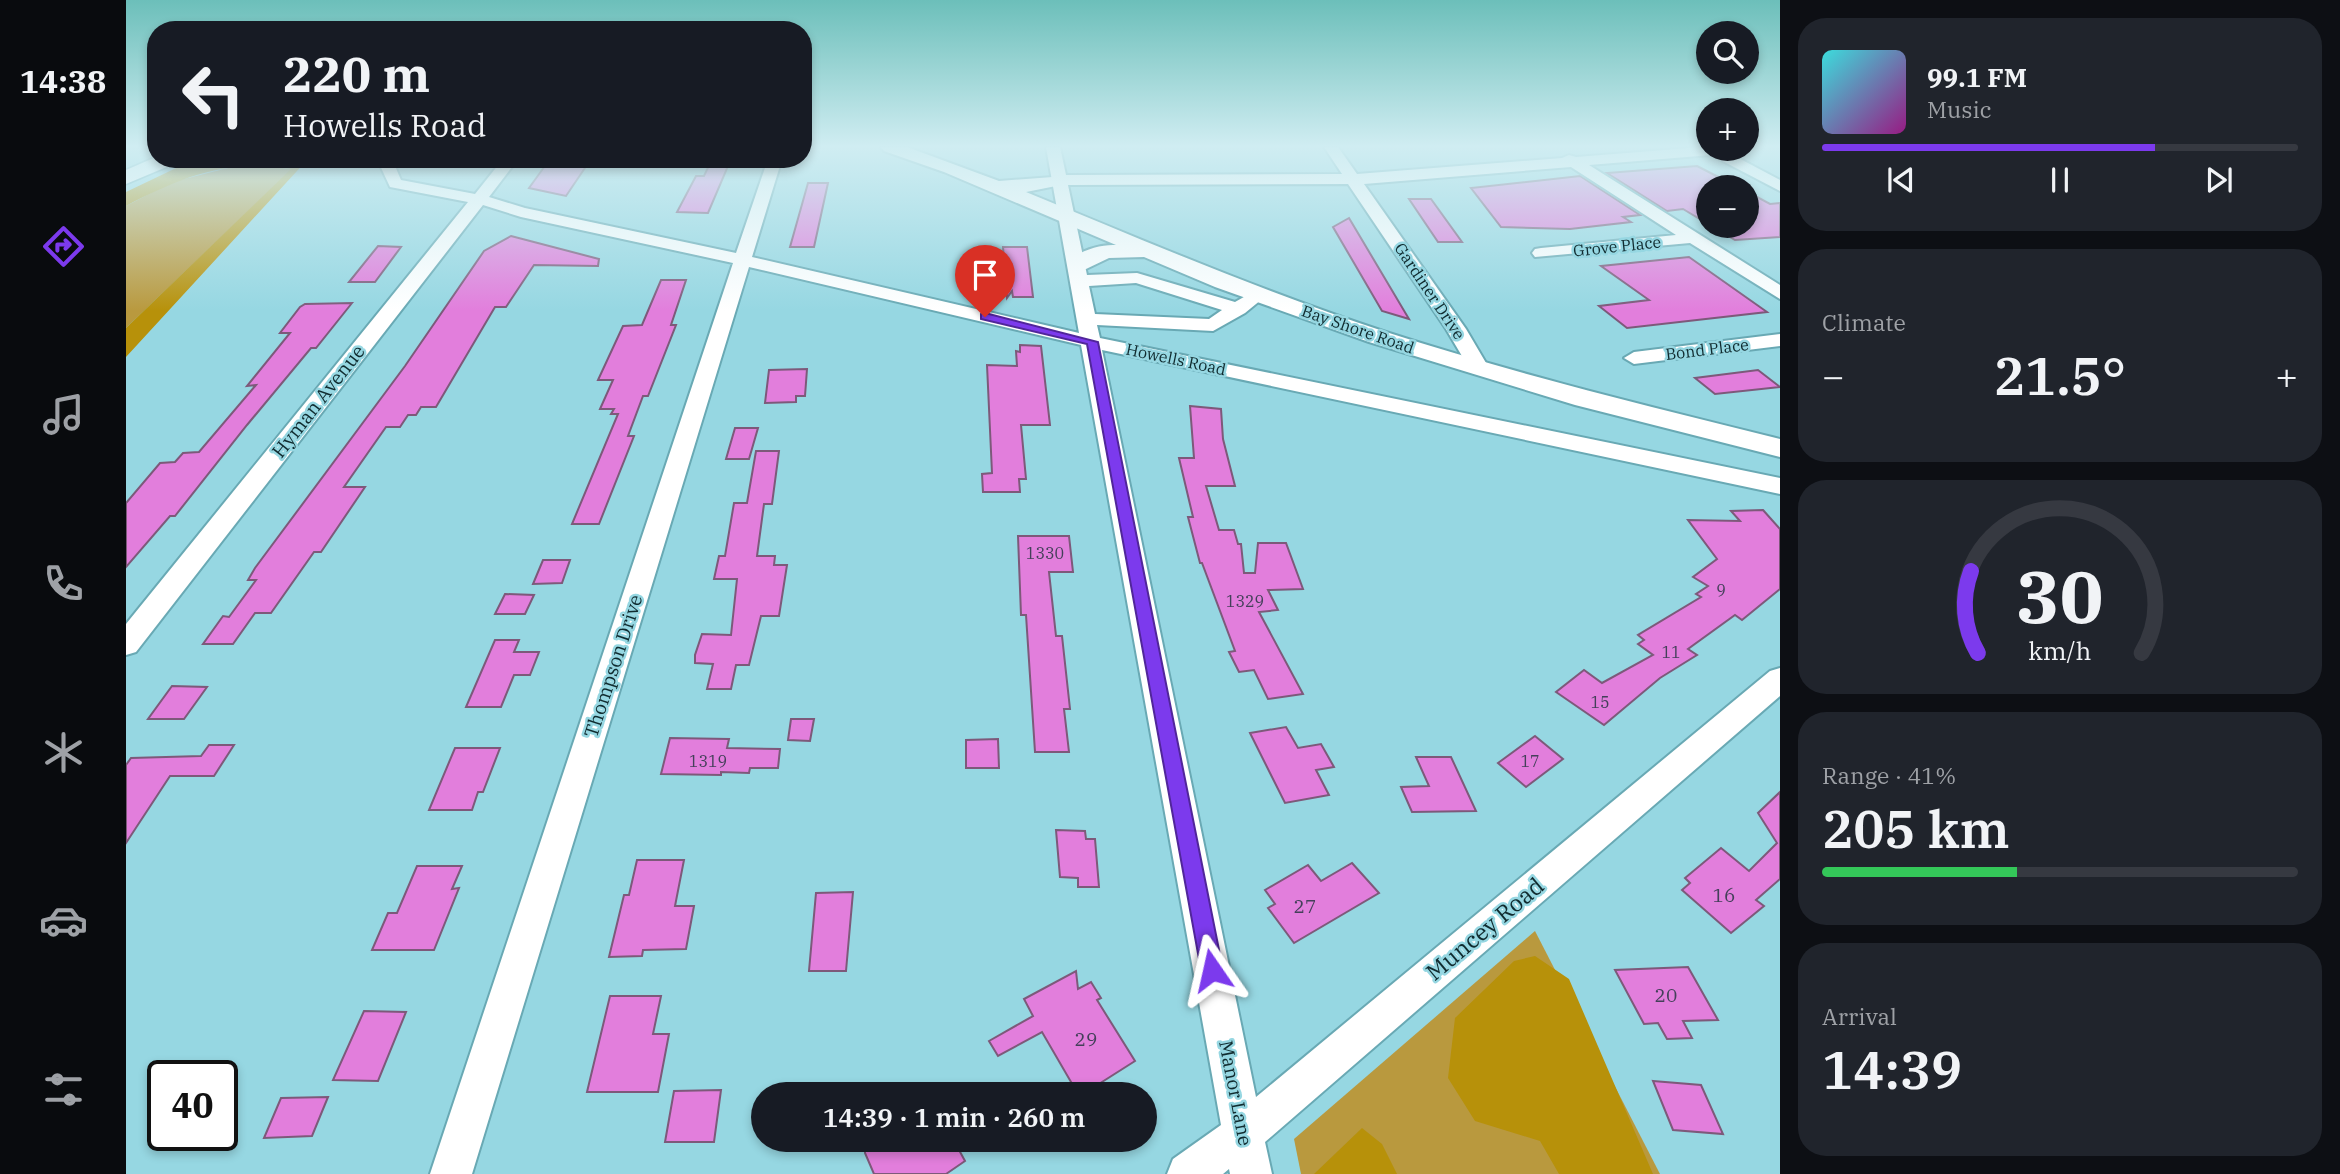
<!DOCTYPE html>
<meta charset="utf-8">
<style>
body{margin:0;font-family:"IBM Plex Serif",serif;background:#20242c;color:#f1f3f6;height:100vh;display:flex;flex-direction:column;font-size:26px;white-space:nowrap}
*{box-sizing:border-box;margin:0}
p{font-size:23px;color:#9ea1a6}
.icon{flex:none;width:38px;height:38px;fill:none;stroke:currentColor;stroke-width:2;stroke-linecap:round;stroke-linejoin:round}
.map{position:relative;flex:1;overflow:hidden}
.panel{display:flex;flex-direction:column;gap:18px;padding:18px;background:#0d0f14;width:560px}
.panel>*{flex:none}
.top-card{position:absolute;left:21px;top:21px;width:665px;height:147px;border-radius:28px;box-shadow:0 4px 10px #0003;background:#171b24;color:#f1f3f6;overflow:hidden}
.controls{position:absolute;left:1570px;top:21px;display:grid;gap:14px}
.controls a{display:grid;place-items:center;width:63px;height:63px;border-radius:50%;background:#171b24;box-shadow:0 4px 10px #0003;font-size:35px}
.speed{position:absolute;left:21px;top:1060px;display:flex;gap:14px;font-size:35px;font-weight:700;text-align:center}
.speed>*{display:grid;place-content:center;width:91px;height:91px;border-radius:50%;background:#171b24;box-shadow:0 4px 10px #0003;line-height:1}
.speed .limit{border:4px solid #111;border-radius:10px;background:#fff;color:#111}
.pin{position:absolute;display:grid;place-items:center;width:60px;height:60px;color:#fff;margin:-72px -30px;border-radius:50% 50% 50% 0;rotate:-45deg;box-shadow:0 0 7px #0007}
.pin .icon{rotate:45deg}
.me{position:absolute;width:77px;margin:-38px;rotate:349deg;stroke-linejoin:round;filter:drop-shadow(0 0 5px #0008)}
.turn{display:flex;align-items:center;gap:24px;height:147px;padding:0 21px;font-size:32px}
.turn .icon{width:91px;height:91px;stroke-width:2.5}
.turn b{display:block;font-size:49px;line-height:60px}
.big{font-size:52px;font-weight:600;line-height:1.1}
.panel .card{flex:1;display:flex;flex-direction:column;justify-content:center;gap:10px;min-width:0;padding:0 24px;border-radius:28px;background:#20242c}
.panel .dial{align-items:center;gap:0}
.dial svg{height:182px;overflow:visible;fill:none;stroke:#363941;stroke-width:7;stroke-linecap:round;text-anchor:middle}
.dial text{fill:#f1f3f6;stroke:none}
.song{display:flex;align-items:center;gap:21px}
.cover{width:84px;height:84px;border-radius:10px;background:linear-gradient(135deg,hsl(180 70% 55%),hsl(310 70% 35%))}
.played{height:7px;border-radius:4px;background:linear-gradient(90deg,#7c3aed 70%,#363941 70%)}
.keys{display:flex;justify-content:space-around;direction:ltr}
.heat{display:flex;justify-content:space-between;align-items:center;font-size:38px;direction:ltr}
.charge{height:10px;border-radius:5px;background:linear-gradient(90deg,#34c759 41%,#363941 0)}
.trip{position:absolute;left:625px;top:1082px;width:406px;height:70px;border-radius:35px;background:#171b24;box-shadow:0 4px 10px #0003;font-weight:600;line-height:70px;text-align:center}
main{display:flex;flex:1;min-height:0}
.tabs{display:flex;flex-direction:column;width:126px;justify-content:space-around;align-items:center;background:#090b0e;color:#9ea1a6}
.tabs .icon{width:49px;height:49px}
.tabs .on{color:#7c3aed}
.tabs b{font-size:32px;color:#f1f3f6}
.map>svg:first-child{display:block}
.green{fill:#b9993e}
.forest{fill:#b7910a}
.building{fill:#e27edc;stroke:#7d597a;stroke-width:2}
.lines{fill:none;stroke-linecap:round;stroke-linejoin:round}
.minor-casing{stroke:#69a9b4;stroke-width:4}
.major-casing{stroke:#69a9b4;stroke-width:4}
.highway-casing{stroke:#69a9b4;stroke-width:3}
.minor{fill:#fff;fill-rule:evenodd}
.major{fill:#fff;fill-rule:evenodd}
.highway{fill:#fff;fill-rule:evenodd}
.route{fill:#7c3aed;stroke:#51269a;stroke-width:2}
.labels{text-anchor:middle;stroke-width:5;stroke-linejoin:round;paint-order:stroke}
.far-street-label{font-size:16px;fill:#102b2f;stroke:#96d7e2}
.number-label{font-size:16px;fill:#44405a}
.street-label{font-size:19px;fill:#102b2f;stroke:#96d7e2}
.near-number-label{font-size:19px;fill:#44405a}
.near-street-label{font-size:23px;fill:#102b2f;stroke:#96d7e2}
</style>
<main>
<nav class="tabs">
<b>14:38</b>
<svg class="icon on" aria-label="directions" viewBox="0 0 24 24"><path d="M12 3l9 9-9 9-9-9zM9 14v-3h6M13 9l2 2-2 2"/></svg>
<svg class="icon" aria-label="music" viewBox="0 0 24 24"><path d="M9 18V5l10-2v13"/><circle cx="6" cy="18" r="3"/><circle cx="16" cy="16" r="3"/></svg>
<svg class="icon" aria-label="phone" viewBox="0 0 24 24"><path d="M5 4h4l2 5-3 2q2 4 5 5l2-3 5 2v4C11 20 4 13 5 4z"/></svg>
<svg class="icon" aria-label="climate" viewBox="0 0 24 24"><path d="M12 3v18M4 7l16 10M4 17L20 7"/></svg>
<svg class="icon" aria-label="car" viewBox="0 0 24 24"><path d="M5 17H2v-5l4-1 3-4h7l3 4 3 1v5h-3M9 17h6M6 11h13"/><circle cx="7" cy="17" r="2"/><circle cx="17" cy="17" r="2"/></svg>
<svg class="icon" aria-label="filters" viewBox="0 0 24 24"><path d="M4 7h16M4 17h16"/><circle cx="9" cy="7" r="2"/><circle cx="15" cy="17" r="2"/></svg>
</nav>
<div class="map">
<svg width="1654" height="1174" viewBox="0 0 1654 1174">
<rect width="100%" height="100%" fill="#96d7e2"/>
<!-- green -->
<g class="green">
<polygon points="118,164 166,169 0,328 0,206 46,182"/>
<polygon points="1409,931 1534,1174 1175,1174 1168,1139"/>
</g>
<!-- forest -->
<g class="forest">
<path d="M 69,159 L 182,159 L 0,357 L 0,328 L 165,169 C 105,157 53,178 0,206 L 0,192 Z"/>
<polygon points="1409,956 1443,979 1527,1174 1433,1174 1414,1141 1349,1121 1322,1078 1329,1018 1388,961"/>
<polygon points="1236,1128 1256,1144 1271,1174 1188,1174"/>
</g>
<!-- building -->
<g class="building">
<polygon points="424,159 465,159 440,196 403,188"/>
<polygon points="586,159 605,159 582,213 551,212 570,176 578,176"/>
<polygon points="1571,166 1612,187 1582,187 1582,224 1557,209 1541,211 1481,173"/>
<polygon points="1454,176 1514,215 1497,217 1505,222 1444,229 1375,227 1345,188"/>
<polygon points="682,183 702,183 688,247 664,247"/>
<polygon points="1620,191 1644,204 1654,203 1654,237 1609,240 1585,226 1620,226"/>
<polygon points="1283,199 1305,199 1336,242 1312,242"/>
<polygon points="1223,218 1283,319 1256,311 1207,227"/>
<polygon points="385,236 473,259 472,266 408,265 380,307 369,307 310,407 295,407 290,415 282,415 274,427 260,427 218,487 239,487 195,552 188,552 145,613 129,613 107,644 77,644 97,616 103,617 130,580 122,580 129,568 279,366 358,251"/>
<polygon points="252,246 275,247 249,282 223,282"/>
<polygon points="877,247 901,247 907,297 887,297 886,291 881,298"/>
<polygon points="1563,257 1641,312 1501,328 1473,306 1523,300 1475,266"/>
<polygon points="535,280 560,280 545,325 550,325 522,396 517,396 502,436 508,436 473,524 446,524 492,414 485,414 488,409 474,409 487,380 472,380 497,326 516,325"/>
<polygon points="226,303 190,348 185,348 121,425 49,516 44,516 0,567 0,503 34,463 49,462 57,453 73,452 130,385 121,386 164,333 154,333 174,307 179,304"/>
<polygon points="894,345 915,346 924,425 895,425 900,479 893,479 894,492 857,492 856,474 866,473 861,365 891,366 890,351 894,352"/>
<polygon points="681,369 679,396 670,396 670,402 639,403 643,370"/>
<polygon points="1632,370 1654,387 1589,394 1569,378"/>
<polygon points="1064,406 1095,409 1097,439 1109,486 1080,486 1093,530 1108,530 1112,544 1115,544 1118,573 1129,573 1132,543 1160,543 1177,589 1142,590 1152,610 1133,612 1177,694 1142,699 1128,670 1113,672 1103,652 1109,651 1076,563 1074,563 1062,517 1067,517 1053,458 1068,458"/>
<polygon points="609,428 632,428 623,459 600,459"/>
<polygon points="630,451 653,451 646,504 638,504 631,556 649,556 648,565 661,565 653,616 635,616 623,665 610,665 605,689 581,689 587,664 569,663 569,655 576,634 605,635 611,579 588,579 593,556 599,556 608,503 621,503"/>
<polygon points="1637,510 1654,529 1654,589 1616,620 1609,615 1562,649 1571,655 1534,678 1478,725 1430,692 1458,670 1476,683 1527,655 1512,644 1518,640 1512,635 1575,597 1570,594 1582,586 1567,577 1591,559 1562,520 1614,521 1605,511"/>
<polygon points="892,536 943,536 947,572 923,572 930,636 936,636 944,709 938,709 943,752 909,752 900,615 895,615"/>
<polygon points="417,560 444,560 436,583 407,584"/>
<polygon points="379,594 408,595 399,614 369,614"/>
<polygon points="369,640 393,640 388,652 413,652 404,675 388,675 375,707 340,707"/>
<polygon points="46,686 81,687 58,719 22,719"/>
<polygon points="665,719 688,719 684,741 662,740"/>
<polygon points="1160,727 1172,748 1195,744 1208,767 1190,770 1203,795 1159,803 1124,733"/>
<polygon points="1409,736 1437,759 1400,787 1372,763"/>
<polygon points="544,738 603,739 601,748 654,749 652,768 624,768 623,773 595,772 595,775 535,774"/>
<polygon points="872,739 873,768 840,768 840,740"/>
<polygon points="83,745 108,745 88,776 44,776 0,843 0,765 5,758 75,756"/>
<polygon points="329,748 374,748 357,792 352,792 346,810 303,810"/>
<polygon points="1290,757 1325,757 1350,811 1286,812 1275,787 1303,786"/>
<polygon points="1654,792 1654,879 1630,900 1638,906 1605,933 1556,890 1564,883 1559,878 1595,848 1623,871 1651,843 1632,813"/>
<polygon points="930,830 959,831 960,839 969,839 973,887 952,887 952,878 934,877"/>
<polygon points="511,860 558,860 549,906 568,906 560,949 517,950 516,956 483,957 498,895 503,895"/>
<polygon points="1226,863 1253,893 1168,943 1142,908 1149,904 1139,890 1182,865 1195,881"/>
<polygon points="291,866 336,866 326,889 333,888 308,950 246,950 262,913 271,913"/>
<polygon points="727,892 720,971 683,971 690,893"/>
<polygon points="1562,967 1592,1020 1557,1021 1566,1038 1541,1039 1532,1023 1518,1024 1489,970"/>
<polygon points="950,971 952,989 965,982 975,998 971,1000 1009,1061 957,1094 952,1094 916,1032 872,1056 863,1041 907,1016 898,999"/>
<polygon points="484,996 535,996 527,1034 543,1034 532,1092 461,1092"/>
<polygon points="238,1011 280,1012 252,1081 207,1080"/>
<polygon points="1527,1081 1575,1085 1597,1134 1547,1130"/>
<polygon points="595,1090 588,1142 539,1142 548,1091"/>
<polygon points="202,1097 186,1136 138,1138 155,1098"/>
<polygon points="739,1139 827,1139 839,1161 820,1174 748,1174 739,1153"/>
</g>
<g class="lines">
<defs>
<g id="minor">
<path d="M 920,147 L 934,147 L 940,175 L 1216,174 L 1198,147 L 1212,147 L 1231,174 L 1436,158 L 1443,155 L 1450,157 L 1576,147 L 1608,149 L 1603,153 L 1654,180 L 1654,191 L 1585,155 L 1463,165 L 1654,285 L 1654,299 L 1564,243 L 1409,257 L 1406,253 L 1409,249 L 1415,248 L 1550,235 L 1445,167 L 1238,184 L 1340,329 L 1363,368 L 1353,374 L 1343,368 L 1320,329 L 1222,184 L 942,185 L 961,275 L 1011,273 L 1109,302 L 1132,289 L 1141,295 L 1119,313 L 1087,331 L 971,325 L 974,338 L 1654,478 L 1654,494 L 976,350 L 1130,1097 L 1644,671 L 1654,668 L 1654,696 L 1139,1142 L 1146,1174 L 1104,1174 L 1103,1169 L 1097,1174 L 1041,1174 L 1047,1159 L 1095,1125 L 955,345 L 623,267 L 346,1174 L 304,1174 L 607,263 L 395,217 L 357,205 L 10,652 L 0,655 L 0,624 L 342,202 L 264,187 L 251,159 L 266,159 L 275,180 L 349,194 L 377,159 L 392,159 L 363,197 L 399,208 L 610,253 L 642,159 L 656,159 L 626,257 L 953,333 ZM 1010,283 L 1096,310 L 1083,319 L 969,314 L 963,286 Z"/>
<polygon points="1654,334 1654,346 1508,364 1498,358 1508,352"/>
</g>
<path id="major" d="M 755,147 L 781,147 L 873,181 L 940,176 L 943,180 L 940,184 L 900,192 C 1019,241 1138,292 1260,332 C 1390,374 1522,406 1654,439 L 1654,457 L 1449,405 L 1243,342 L 1089,287 L 1018,257 L 983,258 L 960,269 L 944,269 L 941,264 C 950,251 975,244 990,245 L 818,172 L 758,151 Z"/>
<polygon id="highway" points="30,157 53,159 50,163 0,184 0,170"/>
</defs>
<!-- minor casing -->
<use href="#minor" class="minor-casing"/>
<!-- major casing -->
<use href="#major" class="major-casing"/>
<!-- highway casing -->
<use href="#highway" class="highway-casing"/>
<!-- minor -->
<use href="#minor" class="minor"/>
<!-- major -->
<use href="#major" class="major"/>
<!-- highway -->
<use href="#highway" class="highway"/>
</g>
<!-- sky -->
<linearGradient id="sky" x2="0" y2="1"><stop stop-color="#6cbfba"/><stop offset="0.47" stop-color="#d0edf2"/><stop offset="1" stop-color="#d0edf2" stop-opacity="0"/></linearGradient>
<rect width="1654" height="311" fill="url(#sky)"/>
<!-- route -->
<polygon class="route" points="859,313 972,342 1097,970 1094,978 1086,981 1078,978 1075,970 961,344 855,319 855,314"/>
<g class="labels">
<!-- far-street labels -->
<g class="far-street-label">
<text transform="translate(1491 246) rotate(-6)" y="6">Grove Place</text>
<text transform="translate(1304 291) rotate(56)" y="6">Gardiner Drive</text>
<text transform="translate(1232 329) rotate(19)" y="6">Bay Shore Road</text>
<text transform="translate(1581 349) rotate(-7)" y="6">Bond Place</text>
<text transform="translate(1050 359) rotate(12)" y="6">Howells Road</text>
</g>
<!-- number labels -->
<g class="number-label">
<text x="919" y="559">1330</text>
<text x="1595" y="596">9</text>
<text x="1119" y="607">1329</text>
<text x="1545" y="658">11</text>
<text x="1474" y="708">15</text>
<text x="582" y="767">1319</text>
<text x="1404" y="767">17</text>
</g>
<!-- street labels -->
<g class="street-label">
<text transform="translate(192 401) rotate(-52)" y="7">Hyman Avenue</text>
<text transform="translate(487 666) rotate(-72)" y="7">Thompson Drive</text>
<text transform="translate(1110 1093) rotate(79)" y="7">Manor Lane</text>
</g>
<!-- near-number labels -->
<g class="near-number-label">
<text x="1598" y="902">16</text>
<text x="1179" y="913">27</text>
<text x="1540" y="1002">20</text>
<text x="960" y="1046">29</text>
</g>
<!-- near-street labels -->
<g class="near-street-label">
<text transform="translate(1359 929) rotate(-40)" y="8">Muncey Road</text>
</g>
</g>
</svg>
<div class="controls">
<a><svg class="icon" aria-label="search" viewBox="0 0 24 24"><circle cx="10" cy="10" r="6"/><path d="M15 15l6 6"/></svg></a>
<a>+</a>
<a>−</a>
</div>
<div class="speed"><div class="limit">40</div></div>
<div class="pin" style="left:859px;top:317px;background:#d93025"><svg class="icon" aria-label="arrive" viewBox="0 0 24 24"><path d="M6 21V4h12l-3 4 3 4H6"/></svg></div>
<svg class="me" style="left:1086px;top:970px" viewBox="-20 -20 40 40"><path d="M0-17L14 15 0 8-14 15z" fill="#7c3aed" stroke="#fff" stroke-width="4"/></svg>
<div class="trip">14:39 · 1 min · 260 m</div>
<div class="top-card">
<div class="turn"><svg class="icon" aria-label="left" viewBox="0 0 24 24"><path d="M17 20v-9H6M10 6l-5 5 5 5"/></svg><div><b>220 m</b>Howells Road</div></div>
</div>
</div>
<section class="panel">
<div class="card">
<div class="song"><i class="cover"></i><div><b>99.1 FM</b><p>Music</p></div></div>
<div class="played"></div>
<div class="keys"><svg class="icon" aria-label="previous" viewBox="0 0 24 24"><path d="M18 5L8 12l10 7zM5 5v14"/></svg><svg class="icon" aria-label="pause" viewBox="0 0 24 24"><path d="M8 5v14M16 5v14"/></svg><svg class="icon" aria-label="next" viewBox="0 0 24 24"><path d="M6 5l10 7-10 7zM19 5v14"/></svg></div>
</div>
<div class="card"><p>Climate</p>
<div class="heat"><a>−</a><b class="big">21.5°</b><a>+</a></div>
</div>
<div class="card dial"><svg viewBox="0 0 100 80">
<path d="M14 69A42 42 0 1 1 86 69"/>
<path d="M14 69A42 42 0 0 1 11 33" stroke="#7c3aed"/>
<text x="50" y="56" font-size="32" font-weight="700">30</text>
<text x="50" y="72" font-size="11">km/h</text>
</svg></div>
<div class="card"><p>Range · 41%</p><b class="big">205 km</b><div class="charge"></div></div>
<div class="card"><p>Arrival</p><b class="big">14:39</b></div>
</section>
</main>
